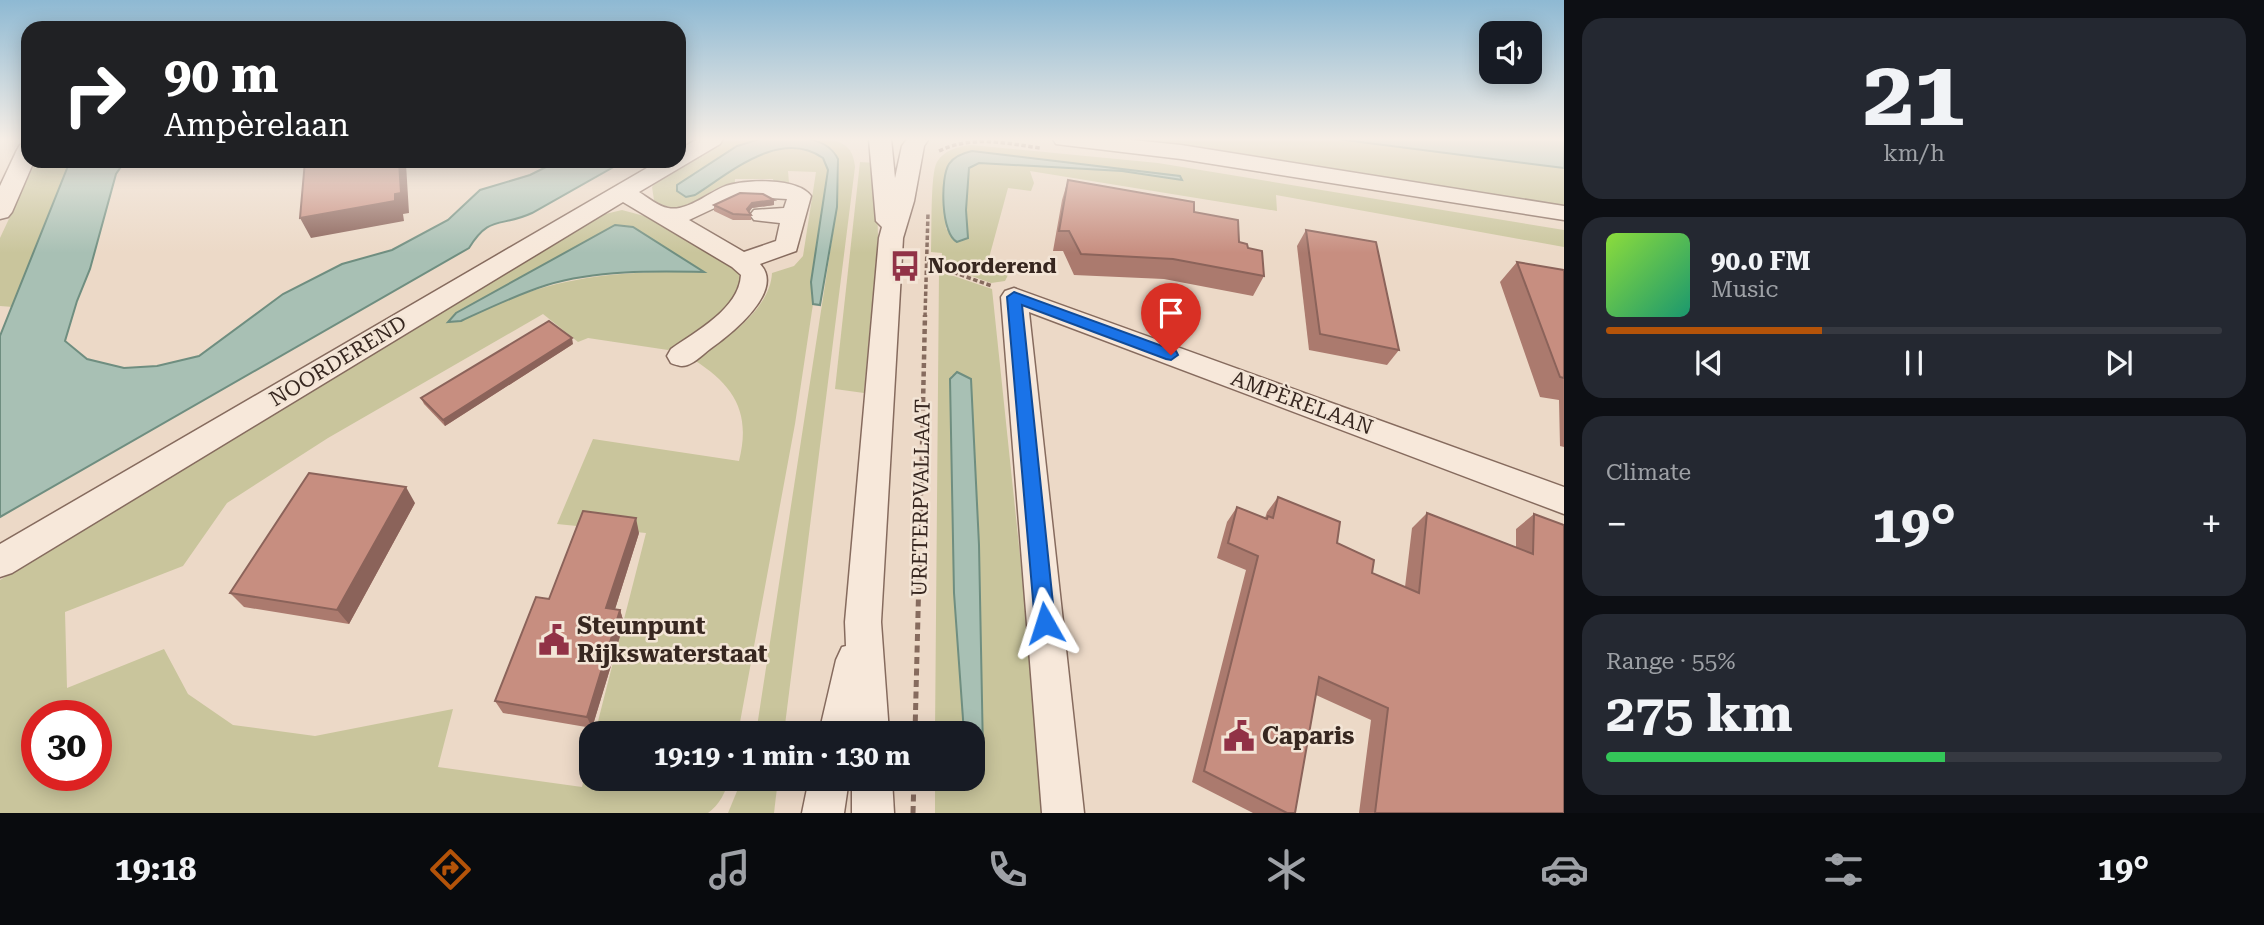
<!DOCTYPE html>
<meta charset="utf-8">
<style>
body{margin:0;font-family:"Roboto Serif",serif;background:#242831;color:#f1f3f6;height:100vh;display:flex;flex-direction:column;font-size:26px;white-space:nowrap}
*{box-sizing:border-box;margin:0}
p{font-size:23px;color:#9ea1a6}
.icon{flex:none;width:38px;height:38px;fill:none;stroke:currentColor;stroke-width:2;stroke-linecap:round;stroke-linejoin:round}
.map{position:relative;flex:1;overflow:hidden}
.side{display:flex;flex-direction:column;gap:18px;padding:18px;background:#0d0f14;width:700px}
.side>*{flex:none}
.guide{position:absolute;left:21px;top:21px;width:665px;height:147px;border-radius:21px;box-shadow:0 4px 18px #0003;background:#202124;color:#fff;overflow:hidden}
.tools{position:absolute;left:1479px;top:21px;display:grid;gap:14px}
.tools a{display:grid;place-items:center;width:63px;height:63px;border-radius:14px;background:#171b24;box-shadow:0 4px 18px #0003;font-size:35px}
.speed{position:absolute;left:21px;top:700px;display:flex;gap:14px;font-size:35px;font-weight:700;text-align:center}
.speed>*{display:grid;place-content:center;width:91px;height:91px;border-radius:50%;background:#171b24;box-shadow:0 4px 18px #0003;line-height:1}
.speed .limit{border:10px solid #d22;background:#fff;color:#111}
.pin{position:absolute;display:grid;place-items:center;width:60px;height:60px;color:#fff;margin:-72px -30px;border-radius:50% 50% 50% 0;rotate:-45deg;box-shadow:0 0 7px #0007}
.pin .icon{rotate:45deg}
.me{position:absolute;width:77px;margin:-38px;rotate:354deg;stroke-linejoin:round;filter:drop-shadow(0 0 5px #0008)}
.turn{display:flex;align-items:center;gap:24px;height:147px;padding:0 28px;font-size:32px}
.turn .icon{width:91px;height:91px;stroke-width:2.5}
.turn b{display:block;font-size:49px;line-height:60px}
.big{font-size:52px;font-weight:700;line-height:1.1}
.side .widget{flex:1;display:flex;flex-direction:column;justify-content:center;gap:10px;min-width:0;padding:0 24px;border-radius:21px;background:#242831}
.side .dial{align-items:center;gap:0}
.dial b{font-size:91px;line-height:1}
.song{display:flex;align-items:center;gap:21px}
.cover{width:84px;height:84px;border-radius:10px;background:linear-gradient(135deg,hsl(90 70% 55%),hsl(160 70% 35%))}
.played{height:7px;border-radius:4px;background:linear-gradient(90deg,#b45309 35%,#363941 35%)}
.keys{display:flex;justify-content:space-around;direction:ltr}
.heat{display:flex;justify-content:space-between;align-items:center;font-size:38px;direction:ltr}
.charge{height:10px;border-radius:5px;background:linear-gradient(90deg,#34c759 55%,#363941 0)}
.trip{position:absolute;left:579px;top:721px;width:406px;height:70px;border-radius:21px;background:#171b24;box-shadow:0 4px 18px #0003;font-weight:700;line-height:70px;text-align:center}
.tabs{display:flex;height:112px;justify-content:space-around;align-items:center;background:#090b0e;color:#9ea1a6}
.tabs .icon{width:49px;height:49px}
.tabs .selected{color:#b45309}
.tabs b{font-size:32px;color:#f1f3f6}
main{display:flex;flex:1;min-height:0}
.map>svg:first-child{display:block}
.green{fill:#c9c59c;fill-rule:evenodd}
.water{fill:#a8c0b4;stroke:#6f8e80;stroke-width:2}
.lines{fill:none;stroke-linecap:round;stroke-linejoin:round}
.minor-casing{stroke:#866b5e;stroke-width:3}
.path-far2{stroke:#866b5e;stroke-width:3.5;stroke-dasharray:4.5 2.5;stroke-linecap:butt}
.path-far1{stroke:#866b5e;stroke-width:4.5;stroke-dasharray:5 3.5;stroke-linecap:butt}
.path{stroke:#866b5e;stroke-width:5;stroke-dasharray:7 4.5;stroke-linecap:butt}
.minor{fill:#f7e8da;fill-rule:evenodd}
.wall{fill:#ab7a6e}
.shaded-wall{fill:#8b635a}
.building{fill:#c78e80;stroke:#8b635a;stroke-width:2}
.route{fill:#1a73e8;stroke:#114b97;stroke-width:2}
.labels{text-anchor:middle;stroke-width:5;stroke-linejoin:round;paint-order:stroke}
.poi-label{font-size:21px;font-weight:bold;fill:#372720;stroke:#f3e5d6;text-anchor:start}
.street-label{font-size:21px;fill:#372720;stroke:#f3e5d6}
.near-poi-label{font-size:24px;font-weight:bold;fill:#372720;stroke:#f3e5d6;text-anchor:start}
</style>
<main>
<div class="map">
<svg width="1564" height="813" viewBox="0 0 1564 813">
<rect width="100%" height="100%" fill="#ecd9c7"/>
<!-- green -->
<g class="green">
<path d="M 725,139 L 760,139 L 737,146 L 677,185 L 677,191 L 686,197 L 695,195 C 727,175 769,137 810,151 C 820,155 826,160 828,170 L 811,282 L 813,304 L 795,424 L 738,733 L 595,733 L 646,533 L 557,524 L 593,439 L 739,461 C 751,413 735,386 694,360 C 723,341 770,311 772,273 L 794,266 L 803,256 L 816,172 L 788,171 L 789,183 L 774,183 L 773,179 L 735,179 L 735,183 C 707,184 686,223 654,200 L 652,187 L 660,178 Z"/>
<path d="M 809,139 C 832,139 853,139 855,167 L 784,733 L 756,733 L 837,207 L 839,166 L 819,141 Z"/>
<polygon points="1130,139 1337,139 1564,168 1564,208"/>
<path d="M 971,145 L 1158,163 L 1564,230 L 1564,247 L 1276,195 L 1277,211 L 1030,171 L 1034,183 L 1031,191 L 1008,188 L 986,269 L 1008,275 L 1005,281 L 991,283 L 941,265 L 942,253 L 931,252 C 932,235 930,173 937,162 C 944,150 959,146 971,145 ZM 972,151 L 1179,176 L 1182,179 L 1122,171 L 979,163 L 969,168 L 966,210 L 968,238 L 946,229 L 944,180 L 955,158 Z"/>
<polygon points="36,161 70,161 13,307 0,306 0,238"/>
<polygon points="860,162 876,163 878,237 864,393 835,389"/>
<path d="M 622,210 L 648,217 L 733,267 C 764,294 688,340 668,350 L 588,338 L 578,342 L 543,314 L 328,438 L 227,503 L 183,566 L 65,612 L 67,688 L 164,649 L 188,694 L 233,725 L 315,736 L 453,709 L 438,767 L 582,787 L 591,749 L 592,779 L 729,779 C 726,792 719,805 708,813 L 0,813 L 0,580 L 597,216 ZM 633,227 L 702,272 C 638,271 575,274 515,297 ZM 37,716 L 96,716 L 96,775 L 37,775 Z"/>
<polygon points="939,271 992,289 1047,813 935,813 935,779 973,779 973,757 983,752 979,545 971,379 952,375 950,379 954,593 964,733 935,733"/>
<polygon points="742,779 778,779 774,813 728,813"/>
</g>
<!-- water -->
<g class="water">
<path d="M 760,139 C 786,139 824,131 838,159 L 837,207 L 820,305 L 813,304 L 811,282 L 828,170 L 823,158 C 780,128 730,173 695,195 L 686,197 L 677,191 L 677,185 L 737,146 Z"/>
<polygon points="1337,139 1564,139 1564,168 1532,164"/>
<path d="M 972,151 L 1180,176 L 1182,180 L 1122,171 L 979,163 L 969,168 L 966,210 L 968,238 L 957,242 C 941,234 940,178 949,164 C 954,156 963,153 972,151 Z"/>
<path d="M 70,161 L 125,161 L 116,174 L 90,269 L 77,301 L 65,341 L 87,359 L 124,368 L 157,366 L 199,356 L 283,294 L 342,264 L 392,250 L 448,220 L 480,190 L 530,175 L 558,161 L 624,161 L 532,213 C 500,228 490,214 469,248 L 0,517 L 0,336 Z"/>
<path d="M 615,225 L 633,227 L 704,272 C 653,271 596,270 547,285 C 518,294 489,308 461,321 L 448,322 L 456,313 Z"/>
<polygon points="957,372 971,379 979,545 983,752 976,757 973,757 973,733 964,733 954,593 950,379"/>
</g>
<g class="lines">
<defs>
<g id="minor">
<path d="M 697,139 L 723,139 L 720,144 L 639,192 C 647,197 659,207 668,208 C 686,212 707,194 723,187 C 742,179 798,177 811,196 L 796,251 L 760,264 C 786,291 730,335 710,349 C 702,355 692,366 682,366 C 680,366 673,364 671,363 L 667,356 L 671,349 C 696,331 739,309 741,275 L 732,267 L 623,202 L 12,573 L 0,577 L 0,544 L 659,161 L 679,161 L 679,150 ZM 740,196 L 787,199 L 784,208 L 754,210 L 750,215 L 754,220 L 780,223 L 776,241 L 744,252 L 689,220 Z"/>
<polygon points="869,139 891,139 895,178 902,146 907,139 928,140 924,146 914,201 903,238 881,622 889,733 819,733 836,660 842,647 846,646 845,622 879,238 882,227 876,221"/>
<polygon points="1053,139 1123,139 1181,145 1564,206 1564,220 1181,159 1064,145 1056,144"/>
<polygon points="28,143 28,161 34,161 12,212 8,217 0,219 0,186 17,150 20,145"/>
<polygon points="1014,288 1564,487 1564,514 1029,312 1084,813 1042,813 1001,297 1005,291"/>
<polygon points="809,779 849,779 844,813 802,813"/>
<polygon points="852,779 892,779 894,813 852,813"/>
</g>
</defs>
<!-- minor casing -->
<use href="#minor" class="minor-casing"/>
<!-- path-far2 -->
<g class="path-far2">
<path d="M 939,151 C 972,135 1005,143 1040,148"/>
<polyline points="927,263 992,286"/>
<polyline points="925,317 928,213"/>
</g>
<!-- path-far1 -->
<polyline class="path-far1" points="920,538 925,315"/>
<!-- path -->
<g class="path">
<polyline points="915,733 920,536"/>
<polyline points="913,813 914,779"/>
</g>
<!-- minor -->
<use href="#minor" class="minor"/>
</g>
<!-- wall -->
<g class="wall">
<polygon points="1068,180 1194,212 1248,248 1264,276 1253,296 1164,279 1074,275 1063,251 1053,251 1062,200"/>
<polygon points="774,200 774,205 752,208 749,212 751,215 751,220 733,220 714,211 714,205"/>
<polygon points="1306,230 1399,350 1387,365 1309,350 1297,246"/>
<polygon points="1517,262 1564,270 1564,447 1560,446 1559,400 1540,397 1500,282"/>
<polygon points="573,344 445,426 424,404 421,398"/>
<polygon points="1278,497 1337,543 1372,573 1405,587 1412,528 1427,513 1516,547 1516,529 1534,514 1564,813 1359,813 1371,720 1316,695 1295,813 1253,813 1192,782 1246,570 1217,558 1227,522 1237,507 1265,518 1267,512"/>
<polygon points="415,503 349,624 244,607 230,593"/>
<polygon points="639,533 615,609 620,610 624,623 592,728 503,713 495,701 549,599"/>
</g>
<!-- shaded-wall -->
<g class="shaded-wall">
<polygon points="399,161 423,161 406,164 409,213 403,214 404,221 311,238 300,218"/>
<polygon points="774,200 774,205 752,208 747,215 747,209 752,203"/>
<polygon points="572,338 573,344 445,426 443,420"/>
<polygon points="406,487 415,503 349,624 337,610"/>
<polygon points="636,518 639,533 611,622 606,608"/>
<polygon points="620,610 624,623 592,728 587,717"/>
</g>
<!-- building -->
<g class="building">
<polygon points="305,161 399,161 401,193 395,194 395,201 300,218"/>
<polygon points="1068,180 1194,202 1194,212 1238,220 1239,242 1247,244 1248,248 1262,251 1264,276 1173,259 1081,254 1069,231 1059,231"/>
<polygon points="740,193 763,194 774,200 752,203 747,209 751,215 733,214 714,205"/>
<polygon points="1306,230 1376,242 1399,350 1320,334"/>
<polygon points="1517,262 1564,270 1564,378 1560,377"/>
<polygon points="549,321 572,338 443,420 421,398"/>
<polygon points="309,473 406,487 337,610 230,593"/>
<polygon points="1278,497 1340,522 1337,543 1374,560 1372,573 1419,593 1427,513 1533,554 1534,514 1564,525 1564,813 1375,813 1388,708 1319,677 1295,813 1287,813 1204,771 1258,556 1228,543 1237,507 1267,519 1268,516 1273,518"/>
<polygon points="583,511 636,518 606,608 620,610 587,717 495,701 536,597 549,599"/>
</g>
<!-- sky -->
<linearGradient id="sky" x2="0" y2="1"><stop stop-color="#8eb9d3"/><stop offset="0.55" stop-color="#f6eee6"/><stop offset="1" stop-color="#f6eee6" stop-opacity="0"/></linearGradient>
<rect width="1564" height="253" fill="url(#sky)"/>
<!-- route -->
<polygon class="route" points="1014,292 1176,351 1178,355 1171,360 1166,359 1022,305 1055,623 1052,629 1045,632 1038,629 1035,623 1007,297"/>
<!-- icons -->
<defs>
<symbol id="bus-bare" viewBox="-9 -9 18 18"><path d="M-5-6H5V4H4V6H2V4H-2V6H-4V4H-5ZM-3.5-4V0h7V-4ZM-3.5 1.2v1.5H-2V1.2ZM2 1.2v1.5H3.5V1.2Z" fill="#913246" stroke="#f3e5d6" stroke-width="2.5" paint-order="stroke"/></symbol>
<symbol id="civic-bare" viewBox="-9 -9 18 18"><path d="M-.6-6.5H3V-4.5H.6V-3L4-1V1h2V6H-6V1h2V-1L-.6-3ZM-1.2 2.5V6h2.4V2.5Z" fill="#913246" stroke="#f3e5d6" stroke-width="2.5" paint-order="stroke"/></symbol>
</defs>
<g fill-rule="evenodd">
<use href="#bus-bare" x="883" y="244" width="44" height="44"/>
<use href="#civic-bare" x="532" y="618" width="44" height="44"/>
<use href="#civic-bare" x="1217" y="714" width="44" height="44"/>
</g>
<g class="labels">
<!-- poi labels -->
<g class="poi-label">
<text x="928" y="273">Noorderend</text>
</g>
<!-- street labels -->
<g class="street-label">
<text transform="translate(338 361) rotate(-31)" y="7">NOORDEREND</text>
<text transform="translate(1302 403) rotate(20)" y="7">AMPÈRELAAN</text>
<text transform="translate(921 498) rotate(-89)" y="7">URETERPVALLAAT</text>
</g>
<!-- near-poi labels -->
<g class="near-poi-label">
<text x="577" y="634">Steunpunt<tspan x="577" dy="28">Rijkswaterstaat</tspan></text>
<text x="1262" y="744">Caparis</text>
</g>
</g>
</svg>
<div class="tools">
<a><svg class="icon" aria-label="sound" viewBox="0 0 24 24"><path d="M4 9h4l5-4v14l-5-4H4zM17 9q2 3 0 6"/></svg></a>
</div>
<div class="speed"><div class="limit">30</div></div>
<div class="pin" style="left:1171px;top:355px;background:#d93025"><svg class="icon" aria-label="arrive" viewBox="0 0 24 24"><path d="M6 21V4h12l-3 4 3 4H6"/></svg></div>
<svg class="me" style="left:1045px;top:623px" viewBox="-20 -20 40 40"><path d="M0-17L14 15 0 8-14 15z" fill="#1a73e8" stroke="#fff" stroke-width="4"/></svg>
<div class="trip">19:19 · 1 min · 130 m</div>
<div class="guide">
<div class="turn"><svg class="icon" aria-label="right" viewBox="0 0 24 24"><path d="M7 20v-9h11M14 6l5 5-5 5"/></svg><div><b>90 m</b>Ampèrelaan</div></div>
</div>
</div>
<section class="side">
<div class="widget dial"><b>21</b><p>km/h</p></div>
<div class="widget">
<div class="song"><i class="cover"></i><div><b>90.0 FM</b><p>Music</p></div></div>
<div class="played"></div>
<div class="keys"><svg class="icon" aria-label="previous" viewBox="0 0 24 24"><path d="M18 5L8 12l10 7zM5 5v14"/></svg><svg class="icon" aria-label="pause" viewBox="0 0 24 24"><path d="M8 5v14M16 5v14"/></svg><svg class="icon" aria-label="next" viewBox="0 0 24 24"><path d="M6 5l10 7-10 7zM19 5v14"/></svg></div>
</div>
<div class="widget"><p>Climate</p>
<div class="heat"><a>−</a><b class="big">19°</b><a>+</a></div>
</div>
<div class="widget"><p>Range · 55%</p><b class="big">275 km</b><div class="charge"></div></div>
</section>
</main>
<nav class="tabs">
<b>19:18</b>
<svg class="icon selected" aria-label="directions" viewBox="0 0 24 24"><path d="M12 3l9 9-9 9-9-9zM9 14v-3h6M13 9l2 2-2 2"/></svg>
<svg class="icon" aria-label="music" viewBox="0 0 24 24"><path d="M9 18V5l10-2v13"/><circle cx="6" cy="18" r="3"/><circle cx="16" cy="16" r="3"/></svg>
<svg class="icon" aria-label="phone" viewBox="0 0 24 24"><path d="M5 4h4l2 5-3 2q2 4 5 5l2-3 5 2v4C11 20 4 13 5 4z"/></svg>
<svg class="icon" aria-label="climate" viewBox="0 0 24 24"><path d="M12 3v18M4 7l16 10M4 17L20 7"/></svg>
<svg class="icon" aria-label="car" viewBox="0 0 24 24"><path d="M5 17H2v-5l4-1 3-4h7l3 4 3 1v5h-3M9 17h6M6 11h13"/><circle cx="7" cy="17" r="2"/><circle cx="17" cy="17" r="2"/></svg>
<svg class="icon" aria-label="filters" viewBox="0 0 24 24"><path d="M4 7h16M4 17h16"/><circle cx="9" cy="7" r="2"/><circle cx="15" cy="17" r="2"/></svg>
<b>19°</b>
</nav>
